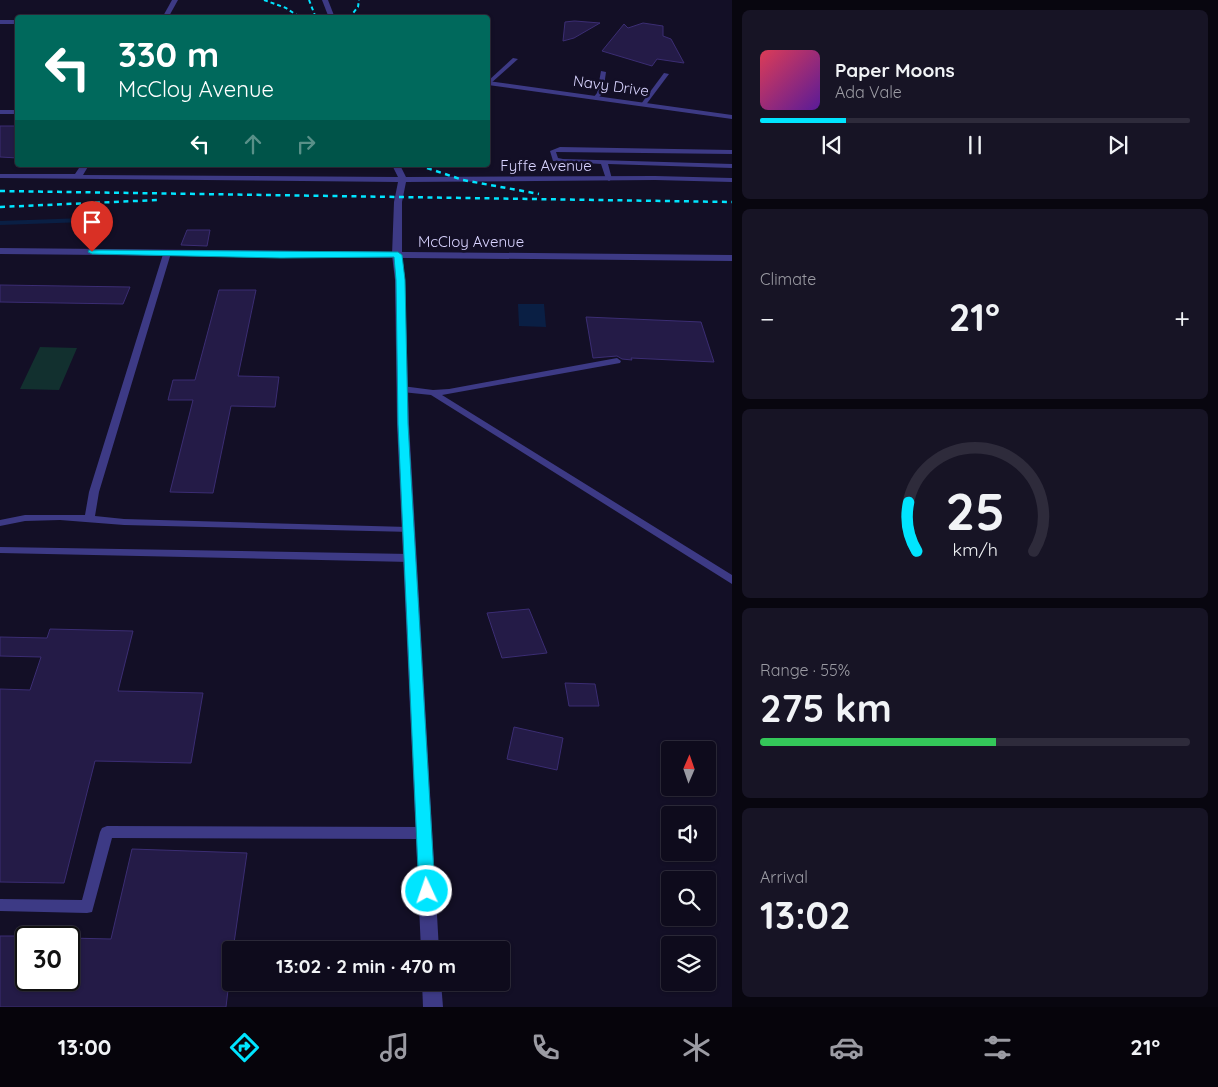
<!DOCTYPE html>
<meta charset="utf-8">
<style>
body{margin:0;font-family:Quicksand,sans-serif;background:#171425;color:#f1f3f6;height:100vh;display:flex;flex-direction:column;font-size:19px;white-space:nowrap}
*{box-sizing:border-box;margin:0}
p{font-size:16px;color:#9b9ba3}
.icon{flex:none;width:28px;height:28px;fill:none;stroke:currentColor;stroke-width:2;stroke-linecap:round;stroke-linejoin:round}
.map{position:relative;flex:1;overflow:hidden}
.drawer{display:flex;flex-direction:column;gap:10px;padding:10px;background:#08060f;width:486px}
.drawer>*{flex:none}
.hud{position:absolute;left:15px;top:15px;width:475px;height:152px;border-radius:5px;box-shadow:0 1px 4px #0004,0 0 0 1px #2e2b3b;background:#00695c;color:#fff;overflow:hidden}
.needle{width:32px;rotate:2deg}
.tools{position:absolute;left:661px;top:741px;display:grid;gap:10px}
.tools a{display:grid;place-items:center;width:55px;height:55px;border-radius:5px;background:#0e0b1c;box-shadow:0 1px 4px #0004,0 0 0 1px #2e2b3b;font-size:25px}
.speed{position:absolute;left:15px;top:926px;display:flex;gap:10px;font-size:25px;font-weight:700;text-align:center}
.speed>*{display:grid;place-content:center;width:65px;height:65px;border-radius:50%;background:#0e0b1c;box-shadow:0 1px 4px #0004,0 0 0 1px #2e2b3b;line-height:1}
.speed .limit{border:2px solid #111;border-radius:8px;background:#fff;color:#111}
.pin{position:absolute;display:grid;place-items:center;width:42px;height:42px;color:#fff;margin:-51px -21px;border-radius:50% 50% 50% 0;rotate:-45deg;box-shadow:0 0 5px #0007}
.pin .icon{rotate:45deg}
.me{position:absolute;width:55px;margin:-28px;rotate:357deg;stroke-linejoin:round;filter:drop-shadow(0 0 4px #0008)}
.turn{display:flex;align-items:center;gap:18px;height:105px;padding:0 20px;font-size:22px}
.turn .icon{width:65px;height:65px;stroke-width:2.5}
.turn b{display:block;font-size:35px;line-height:42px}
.lanes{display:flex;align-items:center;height:48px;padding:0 20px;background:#0003;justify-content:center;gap:25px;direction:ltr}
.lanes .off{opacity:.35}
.big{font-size:38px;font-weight:700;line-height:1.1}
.drawer .card{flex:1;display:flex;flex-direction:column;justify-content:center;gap:8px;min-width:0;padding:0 18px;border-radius:8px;background:#171425}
.drawer .dial{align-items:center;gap:0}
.dial svg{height:130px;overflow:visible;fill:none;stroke:#2e2b3b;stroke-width:7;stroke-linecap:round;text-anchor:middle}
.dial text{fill:#f1f3f6;stroke:none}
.song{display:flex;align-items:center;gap:15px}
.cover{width:60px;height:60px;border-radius:8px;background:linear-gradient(135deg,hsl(350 70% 55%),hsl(270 70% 35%))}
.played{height:5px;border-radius:2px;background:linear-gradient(90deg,#00e5ff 20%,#2e2b3b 20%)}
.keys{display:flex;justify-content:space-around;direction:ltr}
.heat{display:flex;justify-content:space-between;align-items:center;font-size:28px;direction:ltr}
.charge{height:8px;border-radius:4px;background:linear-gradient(90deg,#34c759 55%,#2e2b3b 0)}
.trip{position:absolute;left:222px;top:941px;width:288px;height:50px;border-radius:5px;background:#0e0b1c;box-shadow:0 1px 4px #0004,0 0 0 1px #2e2b3b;font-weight:700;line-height:50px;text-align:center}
.dock{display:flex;height:80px;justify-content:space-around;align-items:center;background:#06040b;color:#9b9ba3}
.dock .icon{width:35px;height:35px}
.dock .active{color:#00e5ff}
.dock b{font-size:22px;color:#f1f3f6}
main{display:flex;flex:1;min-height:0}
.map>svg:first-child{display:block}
.green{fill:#12302f}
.water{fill:#0a1f44}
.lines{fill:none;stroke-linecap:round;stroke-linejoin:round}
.stream{stroke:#0a1f44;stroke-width:4}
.building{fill:#241b47;stroke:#3b2d73}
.service{fill:#3d3a85;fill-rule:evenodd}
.minor{fill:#3d3a85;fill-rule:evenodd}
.tertiary{fill:#3d3a85;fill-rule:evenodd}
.rail-far1{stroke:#00e5ff;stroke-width:2;stroke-dasharray:4 3;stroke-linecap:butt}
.rail{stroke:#00e5ff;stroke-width:2.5;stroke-dasharray:5 4.5;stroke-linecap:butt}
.route{fill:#00e5ff;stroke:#0095a6}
.labels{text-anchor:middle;stroke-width:5;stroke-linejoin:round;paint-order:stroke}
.far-street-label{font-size:15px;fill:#d9d4ff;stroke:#130f26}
</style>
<main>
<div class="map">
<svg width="732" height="1007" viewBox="0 0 732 1007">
<rect width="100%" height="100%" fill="#130f26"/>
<!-- green -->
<polygon class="green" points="40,347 77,348 59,390 20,389"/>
<!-- water -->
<polygon class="water" points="518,304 544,304 546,327 519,326"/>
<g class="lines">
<!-- stream -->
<polyline class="stream" points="0,223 85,220"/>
</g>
<!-- building -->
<g class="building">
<polygon points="574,21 575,21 600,23 574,38 563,41 565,22"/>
<polygon points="643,23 663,26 663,36 671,39 684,63 657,59 652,66 602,51 624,24 628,28"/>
<polygon points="0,126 18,126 18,158 0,157"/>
<polygon points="187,230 210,230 207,246 181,245"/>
<polygon points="0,285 130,287 123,304 0,302"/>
<polygon points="219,290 256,290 238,376 279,377 275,407 231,406 213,493 170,492 193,400 168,400 173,380 195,380"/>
<polygon points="586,317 701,322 714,362 631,358 632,360 622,359 617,356 593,358"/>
<polygon points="529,609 547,653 502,658 487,613"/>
<polygon points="50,629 133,631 118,691 203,693 191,763 95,761 64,883 0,882 0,689 30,690 41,657 0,656 0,637 47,638"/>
<polygon points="565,683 595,684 599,706 569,706"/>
<polygon points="514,727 563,738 557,770 507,759"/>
<polygon points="132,849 247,853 233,950 231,950 231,965 226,1007 0,1007 0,936 26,936 26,980 69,980 69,938 111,939"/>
</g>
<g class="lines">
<!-- service -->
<g class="service">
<polygon points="513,58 518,59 490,84 488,85 488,81"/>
<polygon points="601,71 606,72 603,93 596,100 593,98 597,93"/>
<polygon points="664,73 669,74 645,106 641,106 641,104"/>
<polygon points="560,147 732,150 732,154 556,152 558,158 563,159 732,164 732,168 608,164 612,179 609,181 606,179 601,164 553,161 550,151"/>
<polygon points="164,251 171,253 99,492 95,516 124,519 408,527 413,530 412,532 124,525 60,520 25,521 0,526 0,520 25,515 85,515 89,492"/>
<polygon points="617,358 621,361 620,363 442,395 732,575 732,584 431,395 402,392 398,389 402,386 433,390 449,389"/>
<polygon points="0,547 410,554 415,558 410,562 0,553"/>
<polygon points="107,826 424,827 429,829 431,833 429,837 424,839 112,838 92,912 87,913 0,911 0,899 82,900 100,832 102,828"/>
</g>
<!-- minor -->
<g class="minor">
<polygon points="172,0 178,0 168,18 162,18"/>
<polygon points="322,0 328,0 335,18 329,18"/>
<rect x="0" y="20" width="18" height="4"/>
<polygon points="488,81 732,115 732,119 488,85"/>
<rect x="0" y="110" width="18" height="4"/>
<polygon points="81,165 89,165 83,175 398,177 392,165 400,165 406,177 655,176 732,178 732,182 655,180 406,182 402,202 402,255 405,280 409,424 439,950 421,950 397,424 395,280 392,255 394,202 398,182 0,178 0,174 75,174"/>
<polygon points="422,982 441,982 443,1007 423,1007"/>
</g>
<!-- tertiary -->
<polygon class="tertiary" points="0,248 732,255 732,261 0,254"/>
<!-- rail-far1 -->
<g class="rail-far1">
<polyline points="264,0 286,8 301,18"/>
<polyline points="309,0 316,18"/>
<polyline points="349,18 358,7 359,0"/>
</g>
<!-- rail -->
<g class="rail">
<polyline points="418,165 463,180 539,194"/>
<polyline points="0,191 732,202"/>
<polyline points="0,207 158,200"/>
</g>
</g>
<!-- route -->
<polygon class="route" points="89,250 398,252 402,255 405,280 408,424 435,891 432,896 427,899 421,896 419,891 398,424 396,280 394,257 281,258 92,254 88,252"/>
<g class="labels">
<!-- far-street labels -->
<g class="far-street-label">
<text transform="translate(611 86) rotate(8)" y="5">Navy Drive</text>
<text x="546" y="171">Fyffe Avenue</text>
<text x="471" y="247">McCloy Avenue</text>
</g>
</g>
</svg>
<div class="tools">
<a><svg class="needle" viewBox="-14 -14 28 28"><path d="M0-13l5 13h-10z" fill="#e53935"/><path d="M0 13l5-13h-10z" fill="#9b9ba3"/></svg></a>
<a><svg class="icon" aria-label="sound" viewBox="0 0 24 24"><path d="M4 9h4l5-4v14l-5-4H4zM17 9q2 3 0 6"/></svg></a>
<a><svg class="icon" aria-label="search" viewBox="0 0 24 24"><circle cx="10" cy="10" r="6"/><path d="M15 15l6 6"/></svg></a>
<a><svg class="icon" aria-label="layers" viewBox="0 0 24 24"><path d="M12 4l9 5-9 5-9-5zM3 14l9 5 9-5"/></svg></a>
</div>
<div class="speed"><div class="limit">30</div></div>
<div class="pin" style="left:92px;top:252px;background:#d93025"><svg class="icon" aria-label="arrive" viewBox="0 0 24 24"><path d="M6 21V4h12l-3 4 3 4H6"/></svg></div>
<svg class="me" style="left:427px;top:891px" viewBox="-20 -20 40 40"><circle r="17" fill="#00e5ff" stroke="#fff" stroke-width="3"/><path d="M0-11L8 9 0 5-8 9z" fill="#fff"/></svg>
<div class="trip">13:02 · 2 min · 470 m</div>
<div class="hud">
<div class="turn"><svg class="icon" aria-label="left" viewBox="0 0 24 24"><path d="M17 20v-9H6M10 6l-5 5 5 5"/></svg><div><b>330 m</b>McCloy Avenue</div></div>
<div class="lanes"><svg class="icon" aria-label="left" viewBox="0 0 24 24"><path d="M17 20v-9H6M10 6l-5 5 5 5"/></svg><svg class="icon off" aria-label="ahead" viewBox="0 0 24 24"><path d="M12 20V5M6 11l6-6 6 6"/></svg><svg class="icon off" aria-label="right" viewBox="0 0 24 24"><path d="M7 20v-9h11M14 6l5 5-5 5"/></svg></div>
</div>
</div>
<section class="drawer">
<div class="card">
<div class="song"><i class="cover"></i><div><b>Paper Moons</b><p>Ada Vale</p></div></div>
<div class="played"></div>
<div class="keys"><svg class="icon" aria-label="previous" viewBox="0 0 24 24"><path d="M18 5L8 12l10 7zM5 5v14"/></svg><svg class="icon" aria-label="pause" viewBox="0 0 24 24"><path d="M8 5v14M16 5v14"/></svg><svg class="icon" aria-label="next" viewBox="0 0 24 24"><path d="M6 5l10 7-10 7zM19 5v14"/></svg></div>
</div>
<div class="card"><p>Climate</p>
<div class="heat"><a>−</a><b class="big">21°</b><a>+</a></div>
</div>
<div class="card dial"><svg viewBox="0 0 100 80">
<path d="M14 69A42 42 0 1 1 86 69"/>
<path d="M14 69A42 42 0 0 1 9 39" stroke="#00e5ff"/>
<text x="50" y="56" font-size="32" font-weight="700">25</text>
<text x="50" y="72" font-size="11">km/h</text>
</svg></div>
<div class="card"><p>Range · 55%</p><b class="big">275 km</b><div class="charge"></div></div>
<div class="card"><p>Arrival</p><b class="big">13:02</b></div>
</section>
</main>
<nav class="dock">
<b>13:00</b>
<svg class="icon active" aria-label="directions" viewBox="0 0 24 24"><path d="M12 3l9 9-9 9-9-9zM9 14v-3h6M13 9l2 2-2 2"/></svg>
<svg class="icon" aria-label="music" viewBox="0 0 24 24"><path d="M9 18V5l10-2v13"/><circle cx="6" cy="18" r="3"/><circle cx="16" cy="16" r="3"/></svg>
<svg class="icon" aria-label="phone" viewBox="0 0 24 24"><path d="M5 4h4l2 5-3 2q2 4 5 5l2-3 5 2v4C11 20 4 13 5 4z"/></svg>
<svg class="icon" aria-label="climate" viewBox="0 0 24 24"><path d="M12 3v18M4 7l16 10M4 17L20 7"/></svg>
<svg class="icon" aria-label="car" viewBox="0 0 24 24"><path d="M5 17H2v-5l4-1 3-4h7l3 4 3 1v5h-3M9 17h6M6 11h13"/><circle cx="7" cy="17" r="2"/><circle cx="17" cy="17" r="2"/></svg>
<svg class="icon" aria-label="filters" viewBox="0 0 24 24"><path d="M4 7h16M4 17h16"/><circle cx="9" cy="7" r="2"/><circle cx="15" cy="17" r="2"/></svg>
<b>21°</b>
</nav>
